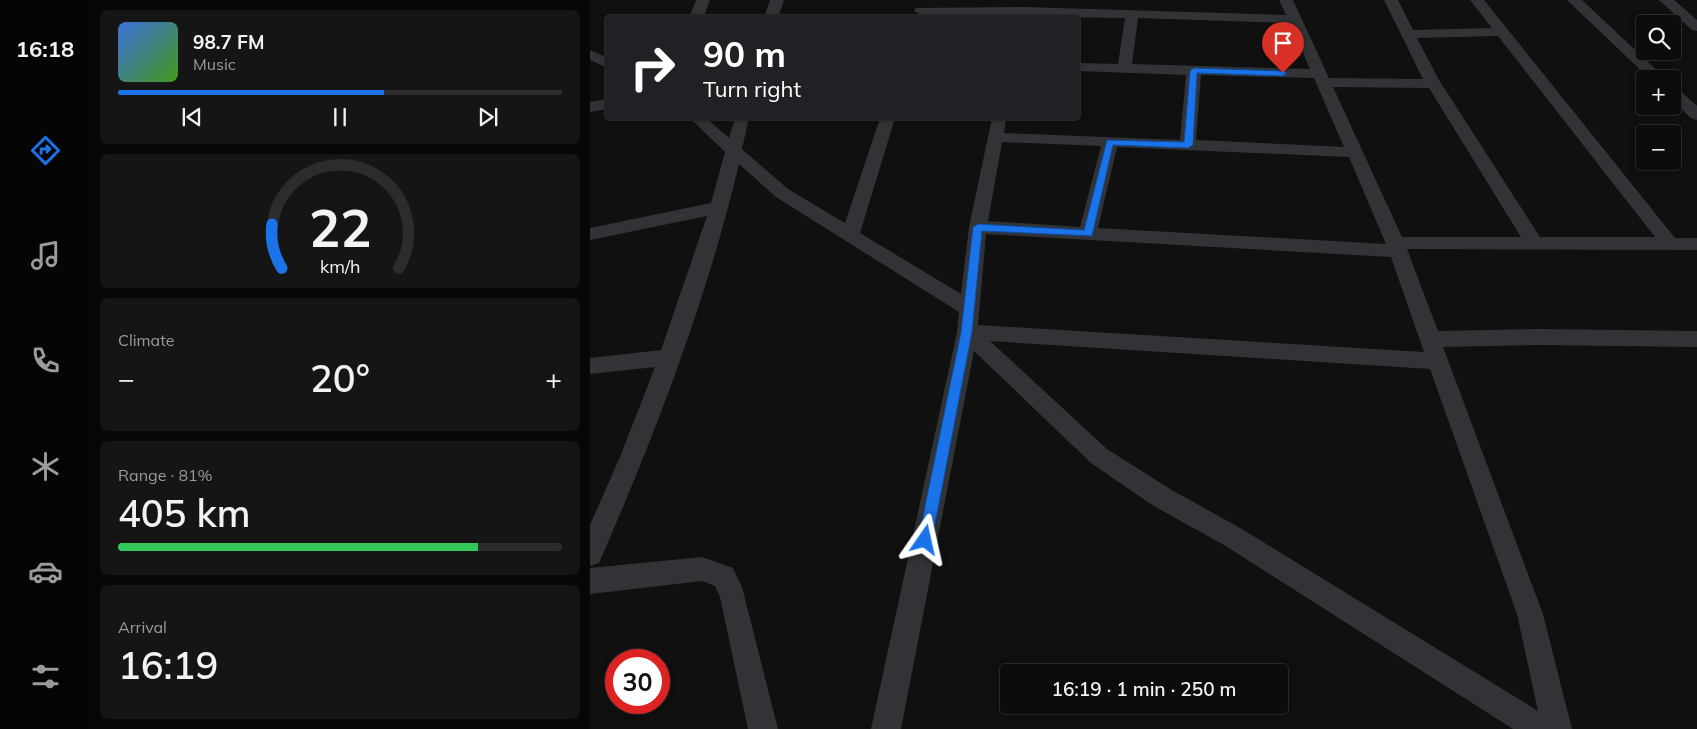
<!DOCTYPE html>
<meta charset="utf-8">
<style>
body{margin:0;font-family:Mulish,sans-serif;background:#151516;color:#f1f3f6;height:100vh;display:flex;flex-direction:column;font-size:19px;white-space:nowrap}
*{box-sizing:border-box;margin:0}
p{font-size:16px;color:#9a9b9d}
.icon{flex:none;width:28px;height:28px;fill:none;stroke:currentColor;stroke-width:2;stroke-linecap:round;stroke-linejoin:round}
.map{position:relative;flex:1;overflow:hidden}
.details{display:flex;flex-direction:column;gap:10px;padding:10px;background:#070707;width:500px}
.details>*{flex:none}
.hud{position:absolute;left:15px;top:15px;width:475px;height:105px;border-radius:5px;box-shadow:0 2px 8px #0003,0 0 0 1px #2c2c2e;background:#202124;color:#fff;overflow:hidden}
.buttons{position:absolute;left:1046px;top:15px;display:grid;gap:10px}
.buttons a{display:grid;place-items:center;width:45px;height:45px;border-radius:5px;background:#0c0c0d;box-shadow:0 2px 8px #0003,0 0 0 1px #2c2c2e;font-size:25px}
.speed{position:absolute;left:15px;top:649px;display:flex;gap:10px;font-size:25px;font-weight:700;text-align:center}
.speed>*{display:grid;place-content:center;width:65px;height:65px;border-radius:50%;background:#0c0c0d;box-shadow:0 2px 8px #0003,0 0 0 1px #2c2c2e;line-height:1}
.speed .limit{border:8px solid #d22;background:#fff;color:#111}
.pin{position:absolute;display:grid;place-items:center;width:42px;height:42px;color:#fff;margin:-51px -21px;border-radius:50% 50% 50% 0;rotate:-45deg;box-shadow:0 0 5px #0007}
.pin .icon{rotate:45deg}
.me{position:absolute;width:55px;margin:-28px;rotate:11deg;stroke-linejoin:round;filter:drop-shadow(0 0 4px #0008)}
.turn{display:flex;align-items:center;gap:18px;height:105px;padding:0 15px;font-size:22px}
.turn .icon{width:65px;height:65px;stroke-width:2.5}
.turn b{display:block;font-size:35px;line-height:42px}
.big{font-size:38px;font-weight:600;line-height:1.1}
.details .tile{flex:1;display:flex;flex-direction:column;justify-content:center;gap:8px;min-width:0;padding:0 18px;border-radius:8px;background:#151516}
.details .dial{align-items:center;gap:0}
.dial svg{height:130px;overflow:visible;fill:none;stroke:#2c2c2e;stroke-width:7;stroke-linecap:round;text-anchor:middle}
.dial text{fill:#f1f3f6;stroke:none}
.song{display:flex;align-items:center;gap:15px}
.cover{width:60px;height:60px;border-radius:8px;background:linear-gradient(135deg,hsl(220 70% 55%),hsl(100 70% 35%))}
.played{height:5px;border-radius:2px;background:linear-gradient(90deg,#1a73e8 60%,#2c2c2e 60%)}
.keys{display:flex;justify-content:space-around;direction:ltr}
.heat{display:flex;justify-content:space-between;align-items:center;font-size:28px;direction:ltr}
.charge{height:8px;border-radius:4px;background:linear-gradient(90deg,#34c759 81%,#2c2c2e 0)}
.trip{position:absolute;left:410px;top:664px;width:288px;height:50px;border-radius:5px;background:#0c0c0d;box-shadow:0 2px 8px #0003,0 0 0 1px #2c2c2e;font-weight:600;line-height:50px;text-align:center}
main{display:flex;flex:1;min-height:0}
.menu{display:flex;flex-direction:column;width:90px;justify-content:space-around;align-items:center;background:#050505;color:#9a9b9d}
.menu .icon{width:35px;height:35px}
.menu .current{color:#1a73e8}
.menu b{font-size:22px;color:#f1f3f6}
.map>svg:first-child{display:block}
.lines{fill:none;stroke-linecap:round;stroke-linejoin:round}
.minor{fill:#313336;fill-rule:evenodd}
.route{fill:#1a73e8;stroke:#114b97}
</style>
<main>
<nav class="menu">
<b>16:18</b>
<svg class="icon current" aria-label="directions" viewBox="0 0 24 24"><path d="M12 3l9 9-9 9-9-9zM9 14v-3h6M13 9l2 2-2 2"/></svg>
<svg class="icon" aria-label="music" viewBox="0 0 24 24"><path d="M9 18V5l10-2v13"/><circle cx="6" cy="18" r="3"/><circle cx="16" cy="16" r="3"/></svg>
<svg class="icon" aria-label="phone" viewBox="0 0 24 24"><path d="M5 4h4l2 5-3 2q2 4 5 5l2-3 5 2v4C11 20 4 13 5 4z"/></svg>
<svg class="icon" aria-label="climate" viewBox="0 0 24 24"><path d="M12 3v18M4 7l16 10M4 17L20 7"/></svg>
<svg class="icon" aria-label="car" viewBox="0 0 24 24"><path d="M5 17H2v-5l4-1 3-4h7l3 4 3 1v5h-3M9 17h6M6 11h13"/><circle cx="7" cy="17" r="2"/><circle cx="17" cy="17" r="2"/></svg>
<svg class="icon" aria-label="filters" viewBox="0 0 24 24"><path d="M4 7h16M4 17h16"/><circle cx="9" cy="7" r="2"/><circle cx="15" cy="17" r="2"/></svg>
</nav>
<section class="details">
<div class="tile">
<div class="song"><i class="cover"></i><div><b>98.7 FM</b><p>Music</p></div></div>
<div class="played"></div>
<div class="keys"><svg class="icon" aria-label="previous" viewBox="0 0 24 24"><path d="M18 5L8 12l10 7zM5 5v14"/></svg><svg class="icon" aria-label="pause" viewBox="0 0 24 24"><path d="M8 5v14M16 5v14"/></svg><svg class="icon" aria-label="next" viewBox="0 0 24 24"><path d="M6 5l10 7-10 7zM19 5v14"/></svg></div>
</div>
<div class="tile dial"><svg viewBox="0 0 100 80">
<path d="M14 69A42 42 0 1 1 86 69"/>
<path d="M14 69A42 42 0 0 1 8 42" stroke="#1a73e8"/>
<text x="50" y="56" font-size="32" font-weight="700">22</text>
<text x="50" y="72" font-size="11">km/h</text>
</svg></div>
<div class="tile"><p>Climate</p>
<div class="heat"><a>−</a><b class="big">20°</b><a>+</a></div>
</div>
<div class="tile"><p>Range · 81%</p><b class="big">405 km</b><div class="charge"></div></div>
<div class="tile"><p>Arrival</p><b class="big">16:19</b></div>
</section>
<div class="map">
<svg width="1107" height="729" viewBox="0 0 1107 729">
<rect width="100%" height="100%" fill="#101011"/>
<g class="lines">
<!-- minor -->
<g class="minor">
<polygon points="106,0 120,0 113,18 99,18"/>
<polygon points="180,0 194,0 188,18 174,18"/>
<path d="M 689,0 L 703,0 L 739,78 L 833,79 L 794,0 L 808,0 L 823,30 L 902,28 L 880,0 L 894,0 L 1085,238 L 1107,238 L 1107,250 L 817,249 L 848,331 L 949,329 L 1107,331 L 1107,347 L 949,345 L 853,347 L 953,614 L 982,729 L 923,729 L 634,545 L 562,505 L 501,463 L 384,351 L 311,729 L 281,729 L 367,332 L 369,312 L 186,197 L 149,164 C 117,299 65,435 9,563 L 0,566 L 0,525 L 30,457 L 65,367 L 0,374 L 0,358 L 71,350 L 117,216 L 0,240 L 0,228 L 121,203 L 135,152 L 100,118 L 116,118 L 139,138 L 145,118 L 159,118 L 152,149 L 198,189 L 255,223 L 290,118 L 305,118 L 270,233 L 371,294 L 379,227 L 402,118 L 416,118 L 414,133 L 590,140 L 596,75 L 488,71 L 488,63 L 528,64 L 535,18 L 331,15 L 324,11 L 326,8 L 435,7 L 696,15 ZM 548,18 L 700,23 L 720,69 L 542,64 ZM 908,36 L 1065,237 L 950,237 L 849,80 L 827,38 ZM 611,75 L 724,78 L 754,147 L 606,140 ZM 743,87 L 839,88 L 931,237 L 812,237 ZM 412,142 L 511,146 L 490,227 L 398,221 ZM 527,147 L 759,157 L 796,244 L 508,228 ZM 396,234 L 801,257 L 834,352 L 388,325 ZM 400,341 L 840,369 L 927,614 L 948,711 L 652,529 L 580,489 L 517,449 Z"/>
<polygon points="977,0 992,0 1076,79 1060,79"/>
<polygon points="1069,0 1084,0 1107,20 1107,31 1102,30"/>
<polygon points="0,50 18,58 18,68 0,60"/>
<polygon points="1082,87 1087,88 1107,106 1107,120 1101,118 1082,100"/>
<polygon points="18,99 18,109 0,112 0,102"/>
<polygon points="112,557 143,568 152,587 188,729 158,729 130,597 125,586 112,581 0,594 0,568"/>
</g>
</g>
<!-- route -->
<polygon class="route" points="604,68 693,71 697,73 693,76 607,73 603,145 598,148 523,145 502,236 392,231 382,332 342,540 340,545 335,546 330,545 328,540 371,332 383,227 388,224 494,230 517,140 594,142 600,71"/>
</svg>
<div class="buttons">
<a><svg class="icon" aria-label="search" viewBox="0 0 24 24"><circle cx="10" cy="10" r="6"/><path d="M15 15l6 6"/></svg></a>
<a>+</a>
<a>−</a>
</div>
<div class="speed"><div class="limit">30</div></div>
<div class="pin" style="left:693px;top:73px;background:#d93025"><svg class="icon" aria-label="arrive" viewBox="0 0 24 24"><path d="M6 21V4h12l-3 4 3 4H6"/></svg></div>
<svg class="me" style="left:335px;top:540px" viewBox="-20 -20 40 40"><path d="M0-17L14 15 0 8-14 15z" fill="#1a73e8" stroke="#fff" stroke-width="4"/></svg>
<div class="trip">16:19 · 1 min · 250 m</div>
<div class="hud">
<div class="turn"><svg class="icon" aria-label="right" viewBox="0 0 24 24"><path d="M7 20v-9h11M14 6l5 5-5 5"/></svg><div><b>90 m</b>Turn right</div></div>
</div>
</div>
</main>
